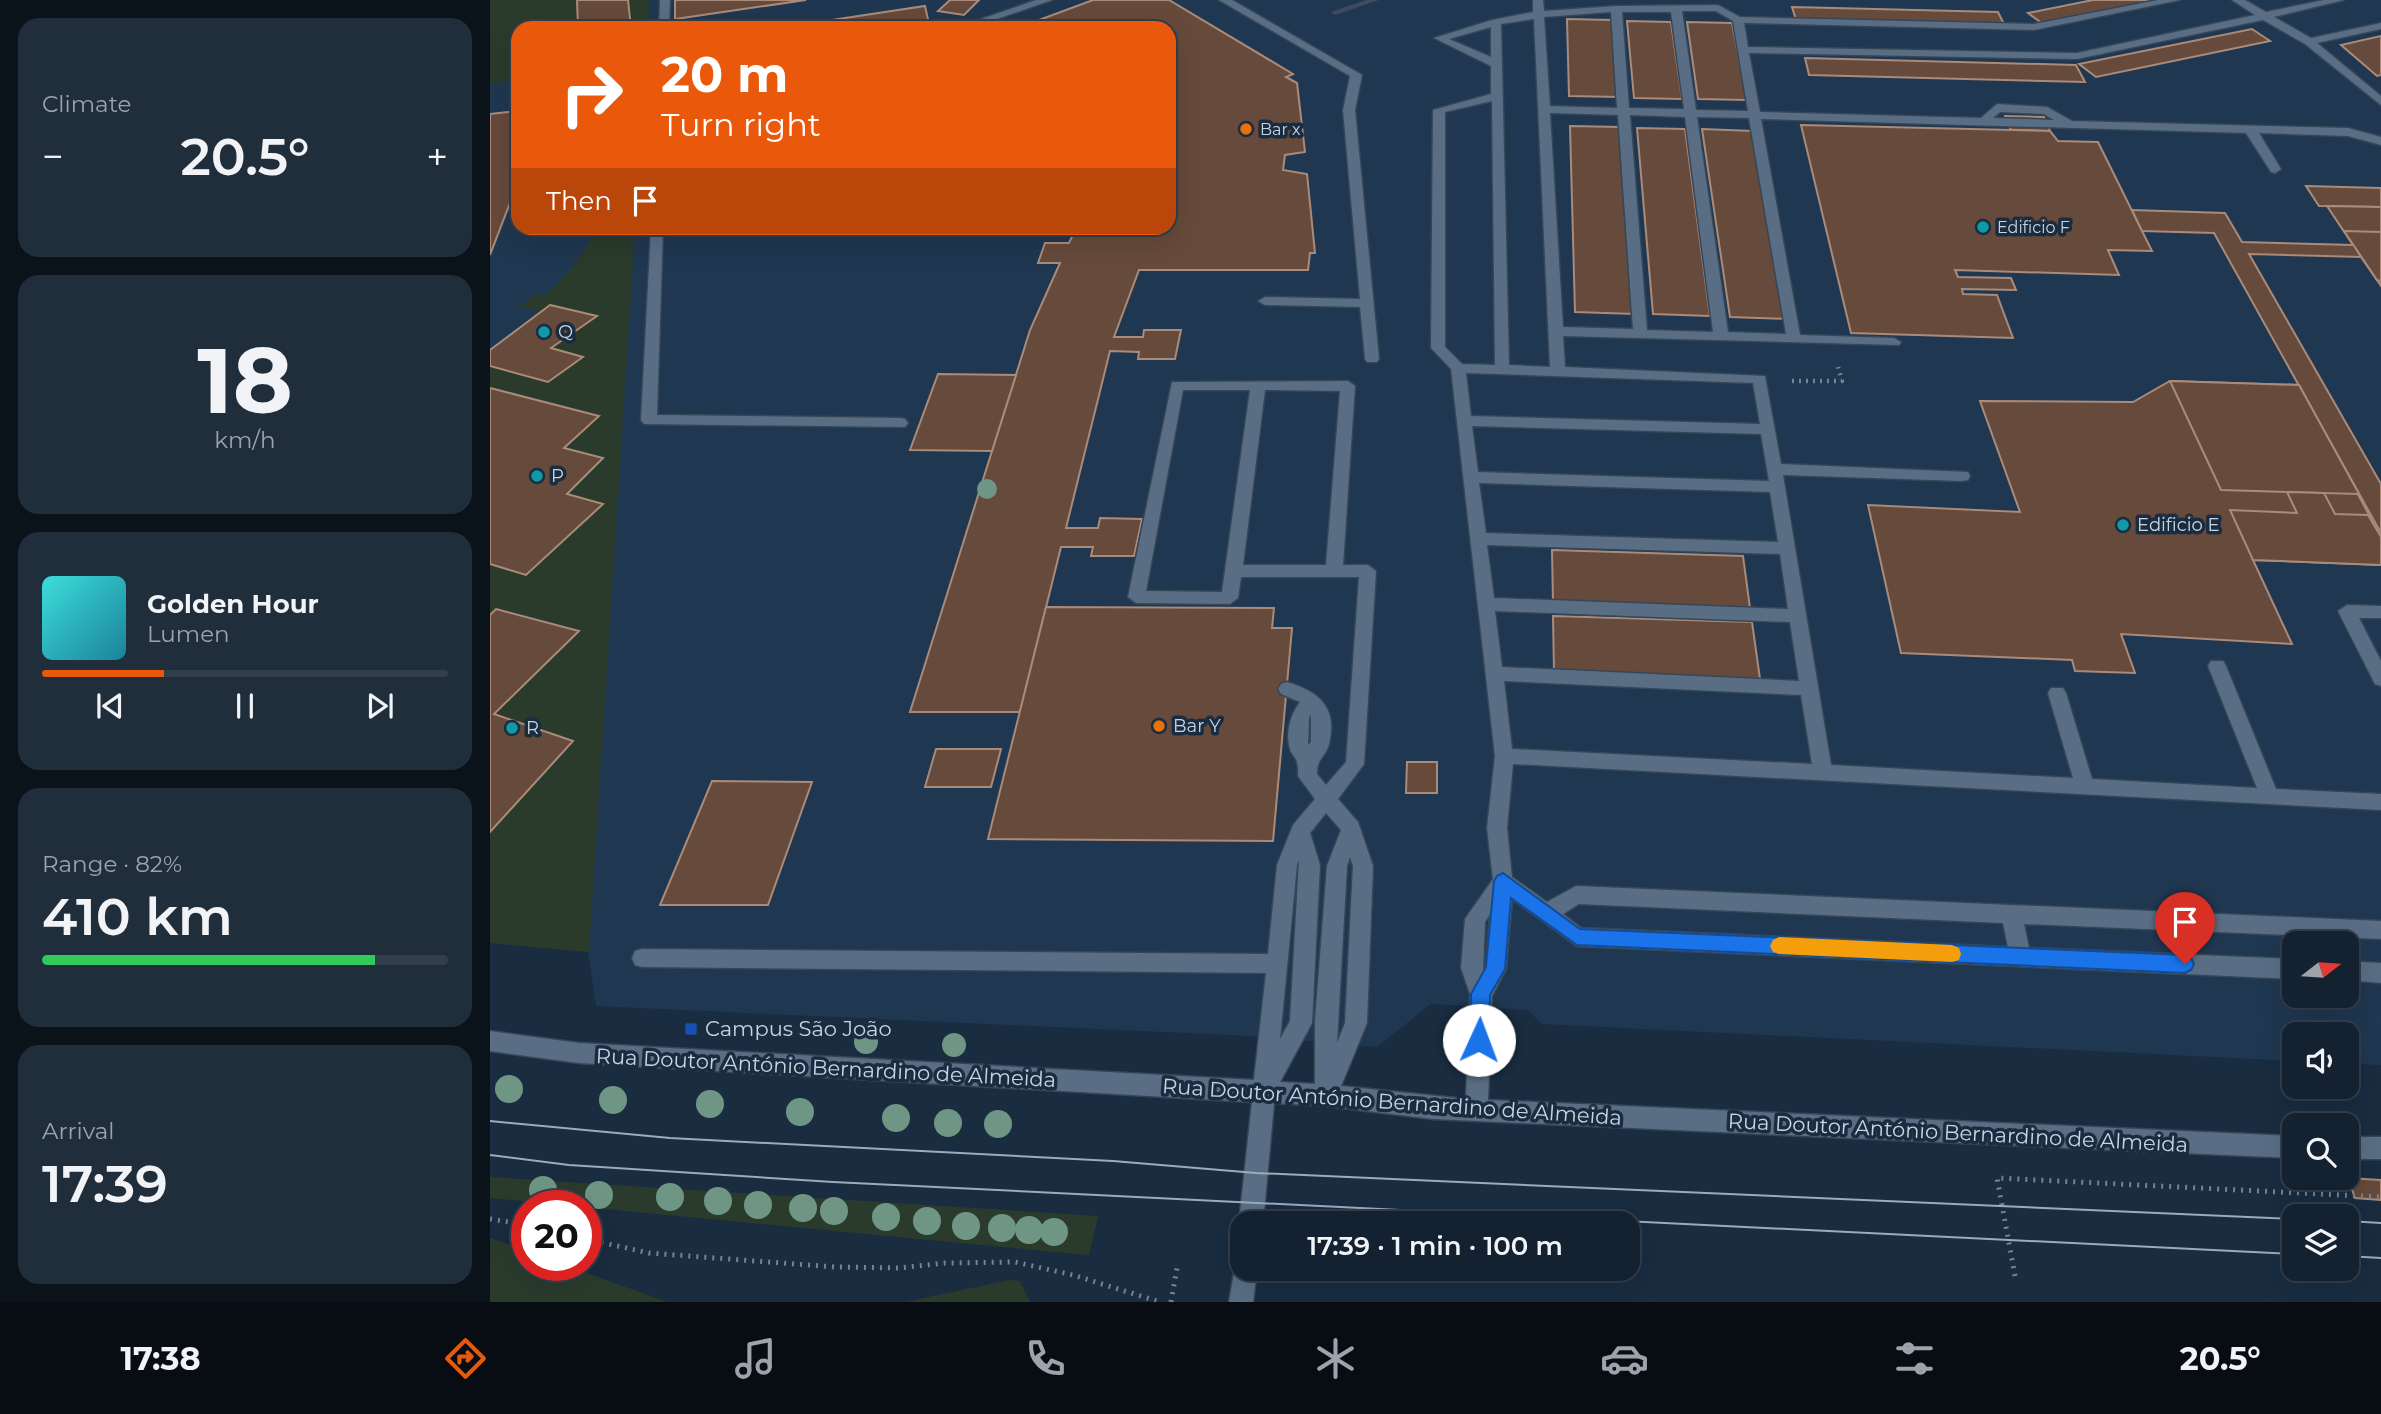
<!DOCTYPE html>
<meta charset="utf-8">
<style>
body{margin:0;font-family:Montserrat,sans-serif;background:#202e3c;color:#f1f3f6;height:100vh;display:flex;flex-direction:column;font-size:26px;white-space:nowrap}
*{box-sizing:border-box;margin:0}
p{font-size:23px;color:#9da3ab}
.icon{flex:none;width:38px;height:38px;fill:none;stroke:currentColor;stroke-width:2;stroke-linecap:round;stroke-linejoin:round}
.map{position:relative;flex:1;overflow:hidden}
.side{display:flex;flex-direction:column;gap:18px;padding:18px;background:#0a121a;width:490px}
.side>*{flex:none}
.banner{position:absolute;left:21px;top:21px;width:665px;height:214px;border-radius:21px;box-shadow:0 7px 28px #0002,0 0 0 2px #323e4c;background:#ea580c;color:#fff;overflow:hidden}
.needle{width:46px;rotate:73deg}
.fabs{position:absolute;left:1792px;top:931px;display:grid;gap:14px}
.fabs a{display:grid;place-items:center;width:77px;height:77px;border-radius:14px;background:#132130;box-shadow:0 7px 28px #0002,0 0 0 2px #323e4c;font-size:35px}
.speed{position:absolute;left:21px;top:1190px;display:flex;gap:14px;font-size:35px;font-weight:700;text-align:center}
.speed>*{display:grid;place-content:center;width:91px;height:91px;border-radius:50%;background:#132130;box-shadow:0 7px 28px #0002,0 0 0 2px #323e4c;line-height:1}
.speed .limit{border:10px solid #d22;background:#fff;color:#111}
.pin{position:absolute;display:grid;place-items:center;width:60px;height:60px;color:#fff;margin:-72px -30px;border-radius:50% 50% 50% 0;rotate:-45deg;box-shadow:0 0 7px #0007}
.pin .icon{rotate:45deg}
.me{position:absolute;width:77px;margin:-38px;rotate:2deg;stroke-linejoin:round;filter:drop-shadow(0 0 5px #0008)}
.turn{display:flex;align-items:center;gap:24px;height:147px;padding:0 35px;font-size:32px}
.turn .icon{width:91px;height:91px;stroke-width:2.5}
.turn b{display:block;font-size:49px;line-height:60px}
.then{display:flex;align-items:center;height:66px;padding:0 35px;background:#0003;gap:14px;font-size:26px}
.big{font-size:52px;font-weight:600;line-height:1.1}
.side .card{flex:1;display:flex;flex-direction:column;justify-content:center;gap:10px;min-width:0;padding:0 24px;border-radius:21px;background:#202e3c}
.side .dial{align-items:center;gap:0}
.dial b{font-size:91px;line-height:1}
.song{display:flex;align-items:center;gap:21px}
.cover{width:84px;height:84px;border-radius:10px;background:linear-gradient(135deg,hsl(180 70% 55%),hsl(190 70% 35%))}
.played{height:7px;border-radius:4px;background:linear-gradient(90deg,#ea580c 30%,#323e4c 30%)}
.keys{display:flex;justify-content:space-around;direction:ltr}
.heat{display:flex;justify-content:space-between;align-items:center;font-size:38px;direction:ltr}
.charge{height:10px;border-radius:5px;background:linear-gradient(90deg,#34c759 82%,#323e4c 0)}
.trip{position:absolute;left:740px;top:1211px;width:410px;height:70px;border-radius:21px;background:#132130;box-shadow:0 7px 28px #0002,0 0 0 2px #323e4c;font-weight:600;line-height:70px;text-align:center}
.menu{display:flex;height:112px;justify-content:space-around;align-items:center;background:#080d13;color:#9da3ab}
.menu .icon{width:49px;height:49px}
.menu .on{color:#ea580c}
.menu b{font-size:32px;color:#f1f3f6}
main{display:flex;flex:1;min-height:0}
.map>svg:first-child{display:block}
.built{fill:#1f3750;fill-rule:evenodd}
.green{fill:#2a3b2c}
.lines{fill:none;stroke-linecap:round;stroke-linejoin:round}
.stream{fill:#3f4960;fill-rule:evenodd}
.building{fill:#664a3b;stroke:#aa8b7a;stroke-width:2}
.minor-casing{stroke:#364657;stroke-width:3}
.path-far1{stroke:#748494;stroke-width:4.5;stroke-dasharray:2 5;stroke-linecap:butt}
.path{stroke:#748494;stroke-width:5;stroke-dasharray:2 6;stroke-linecap:butt}
.minor{fill:#596e85;fill-rule:evenodd}
.tram{stroke:#9eabba;stroke-width:2}
.tree{fill:#6f9685}
.route{fill:#1a73e8;stroke:#114b97;stroke-width:2}
.slow{fill:#f59e0b}
.food-dot{fill:#e8710a;stroke:#192c40;stroke-width:2.5}
.culture-dot{fill:#0f9aa8;stroke:#192c40;stroke-width:2.5}
.transit-dot{fill:#1a4fb4;stroke:#192c40;stroke-width:2.5}
.labels{text-anchor:middle;stroke-width:7;stroke-linejoin:round;paint-order:stroke}
.far-poi-label{font-size:16px;fill:#c8d4e1;stroke:#192c40;text-anchor:start}
.poi-label{font-size:18px;fill:#c8d4e1;stroke:#192c40;text-anchor:start}
.near-poi-label{font-size:21px;fill:#c8d4e1;stroke:#192c40;text-anchor:start}
.near-street-label{font-size:21px;fill:#c8d4e1;stroke:#192c40}
</style>
<main>
<section class="side">
<div class="card"><p>Climate</p>
<div class="heat"><a>−</a><b class="big">20.5°</b><a>+</a></div>
</div>
<div class="card dial"><b>18</b><p>km/h</p></div>
<div class="card">
<div class="song"><i class="cover"></i><div><b>Golden Hour</b><p>Lumen</p></div></div>
<div class="played"></div>
<div class="keys"><svg class="icon" aria-label="previous" viewBox="0 0 24 24"><path d="M18 5L8 12l10 7zM5 5v14"/></svg><svg class="icon" aria-label="pause" viewBox="0 0 24 24"><path d="M8 5v14M16 5v14"/></svg><svg class="icon" aria-label="next" viewBox="0 0 24 24"><path d="M6 5l10 7-10 7zM19 5v14"/></svg></div>
</div>
<div class="card"><p>Range · 82%</p><b class="big">410 km</b><div class="charge"></div></div>
<div class="card"><p>Arrival</p><b class="big">17:39</b></div>
</section>
<div class="map">
<svg width="1891" height="1302" viewBox="0 0 1891 1302">
<rect width="100%" height="100%" fill="#192c40"/>
<!-- built -->
<path class="built" d="M 0,0 L 1891,0 L 1891,1065 L 1857,1064 L 1857,1034 L 1804,1034 L 1804,1061 L 1052,1024 L 1037,1010 L 941,1004 L 887,1047 L 759,1036 L 106,1006 L 98,952 L 0,943 ZM 28,28 L 679,28 L 679,228 L 28,228 ZM 1804,943 L 1857,943 L 1857,996 L 1804,996 Z"/>
<!-- green -->
<g class="green">
<polygon points="0,0 160,0 159,28 28,28 28,81 0,84"/>
<path d="M 107,228 L 145,228 L 99,952 L 0,943 L 0,366 L 58,382 L 92,358 L 61,348 L 106,316 L 60,305 L 51,312 L 29,307 L 45,294 L 54,296 C 77,276 94,255 107,228 Z"/>
<polygon points="0,1177 608,1216 599,1255 575,1253 0,1198"/>
<polygon points="0,1238 37,1251 37,1265 75,1265 177,1302 0,1302"/>
<polygon points="519,1280 530,1281 540,1302 415,1302"/>
</g>
<g class="lines">
<!-- stream -->
<polygon class="stream" points="876,0 889,0 845,15 841,12"/>
</g>
<!-- building -->
<g class="building">
<polygon points="87,0 138,0 141,28 88,28"/>
<polygon points="185,0 316,0 185,19"/>
<polygon points="460,0 489,0 474,15 448,11"/>
<polygon points="603,0 679,0 803,74 796,77 807,83 815,152 795,155 793,170 817,174 825,253 820,253 818,270 649,270 624,337 653,337 654,330 691,330 685,359 648,359 649,352 620,351 576,528 608,528 610,518 652,519 644,556 601,556 603,547 571,547 530,712 420,712 540,330 570,263 548,263 555,243 579,243 586,228 679,228 679,28 550,28 558,25 549,20"/>
<polygon points="1603,0 1673,0 1553,24 1538,13"/>
<polygon points="435,6 440,28 289,28"/>
<polygon points="1302,7 1508,12 1514,24 1306,20"/>
<polygon points="1077,19 1123,20 1129,97 1079,96"/>
<polygon points="1137,21 1181,22 1192,99 1144,98"/>
<polygon points="1197,22 1242,23 1257,100 1208,99"/>
<polygon points="1762,29 1780,41 1606,77 1589,64"/>
<polygon points="1891,36 1891,75 1887,76 1851,45"/>
<polygon points="1315,58 1586,65 1595,82 1319,75"/>
<polygon points="28,111 28,182 0,255 0,114"/>
<polygon points="1515,116 1554,117 1560,131 1521,130"/>
<polygon points="1311,125 1560,131 1568,141 1608,142 1662,251 1618,250 1629,275 1465,270 1468,277 1521,278 1526,290 1472,289 1473,294 1507,295 1523,338 1361,333"/>
<polygon points="1080,126 1131,127 1145,314 1085,312"/>
<polygon points="1147,128 1195,129 1220,316 1163,314"/>
<polygon points="1212,129 1263,131 1300,319 1240,317"/>
<polygon points="1816,186 1891,188 1891,207 1829,206"/>
<polygon points="1837,206 1891,207 1891,286 1871,257"/>
<polygon points="1642,210 1735,213 1752,242 1864,245 1871,257 1759,254 1891,484 1891,533 1724,233 1652,231"/>
<polygon points="1854,231 1891,232 1891,281 1887,280"/>
<polygon points="60,305 107,316 61,348 93,357 58,382 0,366 0,350"/>
<polygon points="448,374 526,375 502,451 420,450"/>
<polygon points="1680,381 1809,385 1891,537 1891,565 1763,560 1802,644 1631,634 1645,673 1585,671 1582,660 1411,653 1378,505 1530,512 1490,401 1643,402"/>
<polygon points="1680,381 1809,385 1869,494 1731,490"/>
<polygon points="0,388 109,416 74,448 113,458 77,494 113,504 36,575 0,564"/>
<polygon points="1797,492 1834,493 1845,514 1878,515 1891,537 1891,565 1763,560 1740,510 1807,513"/>
<polygon points="1062,550 1253,556 1260,608 1063,602"/>
<polygon points="556,607 784,608 782,628 802,628 783,841 498,839"/>
<polygon points="6,609 89,631 4,714 83,741 0,832 0,615"/>
<polygon points="1063,616 1262,622 1270,679 1064,672"/>
<polygon points="446,749 511,749 501,787 435,787"/>
<polygon points="917,762 947,762 947,793 916,793"/>
<polygon points="222,781 322,782 278,905 170,905"/>
<polygon points="1858,1178 1891,1180 1891,1200 1865,1198"/>
</g>
<g class="lines">
<defs>
<g id="minor">
<polygon points="170,0 180,0 179,28 169,28"/>
<polygon points="546,0 562,0 481,28 465,28"/>
<polygon points="729,0 742,0 872,75 865,110 889,359 887,362 877,362 875,359 870,307 775,305 768,301 775,297 870,299 853,110 860,76"/>
<path d="M 1043,0 L 1053,0 L 1054,11 L 1126,6 L 1228,5 L 1250,17 L 1544,24 L 1668,0 L 1690,0 L 1544,30 L 1254,23 L 1258,47 L 1587,53 L 1765,15 L 1742,0 L 1755,0 L 1776,12 L 1834,0 L 1854,0 L 1784,17 L 1821,38 L 1891,23 L 1891,29 L 1827,43 L 1891,96 L 1891,105 L 1815,44 L 1773,20 L 1587,59 L 1259,53 L 1270,112 L 1491,118 L 1507,104 L 1557,107 L 1582,121 L 1858,128 L 1891,137 L 1891,145 L 1858,136 L 1769,133 L 1791,169 L 1785,173 L 1781,172 L 1756,133 L 1271,119 L 1310,335 L 1404,338 L 1411,342 L 1409,345 L 1073,336 L 1075,367 L 1275,376 L 1291,464 L 1478,472 L 1480,476 L 1478,480 L 1472,481 L 1293,475 L 1341,765 L 1583,778 L 1558,693 L 1561,688 L 1573,688 L 1576,693 L 1602,779 L 1767,788 L 1718,666 L 1721,661 L 1733,661 L 1736,666 L 1786,789 L 1891,794 L 1891,810 L 1023,764 L 1017,828 L 1022,877 L 1057,902 L 1086,886 L 1891,921 L 1891,939 L 1534,924 L 1539,948 L 1804,959 L 1804,979 L 1087,946 L 1022,899 L 1016,969 L 1002,996 L 998,1100 L 1804,1136 L 1804,1158 L 943,1119 L 836,1106 L 784,1103 L 773,1223 L 752,1223 L 752,1231 L 749,1223 L 762,1102 L 89,1063 L 0,1051 L 0,1031 L 89,1043 L 764,1080 L 776,973 L 152,967 L 145,965 L 142,958 L 145,951 L 152,949 L 778,954 L 787,865 L 803,825 L 825,799 L 808,776 C 809,753 801,759 799,745 C 796,730 801,714 810,702 L 791,694 L 788,689 L 791,684 L 797,682 C 829,692 848,707 839,744 C 836,757 827,757 827,774 L 836,785 L 856,762 L 869,577 L 751,577 L 748,598 L 740,604 L 646,603 L 638,597 L 682,382 L 858,381 L 865,386 L 853,565 L 878,565 L 886,571 L 874,764 L 848,799 L 868,822 L 883,866 L 877,1023 L 851,1086 L 976,1099 L 980,994 L 971,968 L 975,919 L 1003,879 L 997,828 L 1005,756 L 961,369 L 941,348 L 943,110 L 1001,94 L 1001,66 L 944,38 L 1002,20 L 1043,12 ZM 1192,11 L 1226,11 L 1243,21 L 1258,111 L 1206,110 ZM 1121,12 L 1127,108 L 1060,106 L 1054,17 ZM 1132,12 L 1181,12 L 1194,109 L 1139,108 ZM 1044,19 L 1060,367 L 1019,365 L 1011,24 ZM 1001,27 L 1001,57 L 959,39 ZM 1002,101 L 1005,365 L 972,364 L 955,347 L 955,112 ZM 1510,112 L 1554,114 L 1564,120 L 1503,118 ZM 1060,113 L 1128,115 L 1143,329 L 1073,327 ZM 1140,115 L 1195,117 L 1223,332 L 1157,330 ZM 1207,117 L 1259,118 L 1296,334 L 1238,332 ZM 976,373 L 1263,383 L 1270,424 L 981,416 ZM 693,390 L 760,390 L 732,592 L 656,591 ZM 775,390 L 850,391 L 836,565 L 753,565 ZM 982,426 L 1271,434 L 1279,481 L 988,472 ZM 989,483 L 1280,492 L 1288,542 L 996,533 ZM 997,545 L 1290,554 L 1298,609 L 1004,598 ZM 1005,611 L 1300,622 L 1309,681 L 1012,667 ZM 1014,681 L 1311,695 L 1322,764 L 1022,749 ZM 821,715 L 821,742 L 818,745 L 819,718 ZM 836,813 L 851,830 L 837,866 L 825,1021 L 825,1084 L 790,1082 L 822,1023 L 830,865 L 820,833 ZM 860,857 L 863,866 L 855,1023 L 847,1043 L 857,866 ZM 809,860 L 800,1021 L 790,1039 L 807,865 ZM 1089,904 L 1513,923 L 1518,947 L 1091,928 L 1073,914 ZM 1000,914 L 996,967 L 993,972 L 995,922 Z"/>
<polygon points="161,228 173,228 167,415 410,418 415,419 418,423 415,427 154,424 151,420"/>
<polygon points="1857,605 1891,606 1891,618 1869,618 1891,661 1891,686 1885,684 1848,611"/>
<polygon points="1857,961 1891,963 1891,983 1857,980"/>
<rect x="1857" y="1137" width="34" height="22"/>
<polygon points="752,1258 752,1269 767,1269 763,1302 739,1302 746,1260"/>
</g>
</defs>
<!-- minor casing -->
<use href="#minor" class="minor-casing"/>
<!-- path-far1 -->
<polyline class="path-far1" points="1302,381 1352,381 1348,367"/>
<!-- path -->
<g class="path">
<polyline points="0,1219 37,1225"/>
<polyline points="96,1239 159,1253 345,1267 409,1268 455,1263 525,1262 583,1275 670,1302"/>
<polyline points="1525,1276 1507,1178 1891,1197"/>
<polyline points="681,1302 687,1268"/>
</g>
<!-- minor -->
<use href="#minor" class="minor"/>
<!-- tram -->
<g class="tram">
<polyline points="0,1121 180,1138 623,1161 766,1173 1804,1219"/>
<polyline points="0,1155 79,1165 343,1182 1804,1254"/>
<polyline points="1857,1221 1891,1223"/>
<polyline points="1857,1256 1891,1258"/>
</g>
</g>
<!-- trees -->
<g class="tree">
<circle cx="497" cy="489" r="10"/>
<circle cx="376" cy="1042" r="12"/>
<circle cx="464" cy="1045" r="12"/>
<circle cx="19" cy="1089" r="14"/>
<circle cx="123" cy="1100" r="14"/>
<circle cx="220" cy="1104" r="14"/>
<circle cx="310" cy="1112" r="14"/>
<circle cx="406" cy="1118" r="14"/>
<circle cx="458" cy="1123" r="14"/>
<circle cx="508" cy="1124" r="14"/>
<circle cx="53" cy="1190" r="14"/>
<circle cx="109" cy="1195" r="14"/>
<circle cx="180" cy="1197" r="14"/>
<circle cx="228" cy="1201" r="14"/>
<circle cx="268" cy="1205" r="14"/>
<circle cx="313" cy="1208" r="14"/>
<circle cx="344" cy="1211" r="14"/>
<circle cx="396" cy="1217" r="14"/>
<circle cx="437" cy="1221" r="14"/>
<circle cx="476" cy="1226" r="14"/>
<circle cx="512" cy="1228" r="14"/>
<circle cx="539" cy="1230" r="14"/>
<circle cx="564" cy="1232" r="14"/>
</g>
<!-- route -->
<polygon class="route" points="1013,873 1090,929 1695,955 1701,958 1704,964 1701,970 1695,973 1087,945 1021,898 1015,969 1000,995 999,1040 996,1047 989,1049 982,1047 980,1040 981,994 996,967 1004,881 1007,876"/>
<!-- slow -->
<polygon class="slow" points="1289,937 1462,945 1469,948 1471,954 1469,960 1462,962 1289,954 1283,952 1280,946 1283,940"/>
<!-- markers -->
<g class="food-dot">
<circle cx="756" cy="129" r="7"/>
<circle cx="669" cy="726" r="7"/>
</g>
<g class="culture-dot">
<circle cx="1493" cy="227" r="7"/>
<circle cx="54" cy="332" r="7"/>
<circle cx="47" cy="476" r="7"/>
<circle cx="1633" cy="525" r="7"/>
<circle cx="22" cy="728" r="7"/>
</g>
<rect class="transit-dot" x="194" y="1022" width="14" height="14" rx="3.5"/>
<g class="labels">
<!-- far-poi labels -->
<g class="far-poi-label">
<text x="770" y="135">Bar x</text>
<text x="1507" y="233">Edificio F</text>
</g>
<!-- poi labels -->
<g class="poi-label">
<text x="68" y="338">Q</text>
<text x="61" y="482">P</text>
<text x="1647" y="531">Edificio E</text>
<text x="683" y="732">Bar Y</text>
<text x="36" y="734">R</text>
</g>
<!-- near-poi labels -->
<g class="near-poi-label">
<text x="215" y="1036">Campus São João</text>
</g>
<!-- near-street labels -->
<g class="near-street-label">
<text transform="translate(336 1068) rotate(3)" y="7">Rua Doutor António Bernardino de Almeida</text>
<text transform="translate(902 1102) rotate(4)" y="7">Rua Doutor António Bernardino de Almeida</text>
<text transform="translate(1468 1133) rotate(3)" y="7">Rua Doutor António Bernardino de Almeida</text>
</g>
</g>
</svg>
<div class="fabs">
<a><svg class="needle" viewBox="-14 -14 28 28"><path d="M0-13l5 13h-10z" fill="#e53935"/><path d="M0 13l5-13h-10z" fill="#9da3ab"/></svg></a>
<a><svg class="icon" aria-label="sound" viewBox="0 0 24 24"><path d="M4 9h4l5-4v14l-5-4H4zM17 9q2 3 0 6"/></svg></a>
<a><svg class="icon" aria-label="search" viewBox="0 0 24 24"><circle cx="10" cy="10" r="6"/><path d="M15 15l6 6"/></svg></a>
<a><svg class="icon" aria-label="layers" viewBox="0 0 24 24"><path d="M12 4l9 5-9 5-9-5zM3 14l9 5 9-5"/></svg></a>
</div>
<div class="speed"><div class="limit">20</div></div>
<div class="pin" style="left:1695px;top:964px;background:#d93025"><svg class="icon" aria-label="arrive" viewBox="0 0 24 24"><path d="M6 21V4h12l-3 4 3 4H6"/></svg></div>
<svg class="me" style="left:989px;top:1040px" viewBox="-20 -20 40 40"><circle r="19" fill="#fff"/><path d="M0-13L10 11 0 6-10 11z" fill="#1a73e8"/></svg>
<div class="trip">17:39 · 1 min · 100 m</div>
<div class="banner">
<div class="turn"><svg class="icon" aria-label="right" viewBox="0 0 24 24"><path d="M7 20v-9h11M14 6l5 5-5 5"/></svg><div><b>20 m</b>Turn right</div></div>
<div class="then">Then<svg class="icon" aria-label="arrive" viewBox="0 0 24 24"><path d="M6 21V4h12l-3 4 3 4H6"/></svg></div>
</div>
</div>
</main>
<nav class="menu">
<b>17:38</b>
<svg class="icon on" aria-label="directions" viewBox="0 0 24 24"><path d="M12 3l9 9-9 9-9-9zM9 14v-3h6M13 9l2 2-2 2"/></svg>
<svg class="icon" aria-label="music" viewBox="0 0 24 24"><path d="M9 18V5l10-2v13"/><circle cx="6" cy="18" r="3"/><circle cx="16" cy="16" r="3"/></svg>
<svg class="icon" aria-label="phone" viewBox="0 0 24 24"><path d="M5 4h4l2 5-3 2q2 4 5 5l2-3 5 2v4C11 20 4 13 5 4z"/></svg>
<svg class="icon" aria-label="climate" viewBox="0 0 24 24"><path d="M12 3v18M4 7l16 10M4 17L20 7"/></svg>
<svg class="icon" aria-label="car" viewBox="0 0 24 24"><path d="M5 17H2v-5l4-1 3-4h7l3 4 3 1v5h-3M9 17h6M6 11h13"/><circle cx="7" cy="17" r="2"/><circle cx="17" cy="17" r="2"/></svg>
<svg class="icon" aria-label="filters" viewBox="0 0 24 24"><path d="M4 7h16M4 17h16"/><circle cx="9" cy="7" r="2"/><circle cx="15" cy="17" r="2"/></svg>
<b>20.5°</b>
</nav>
